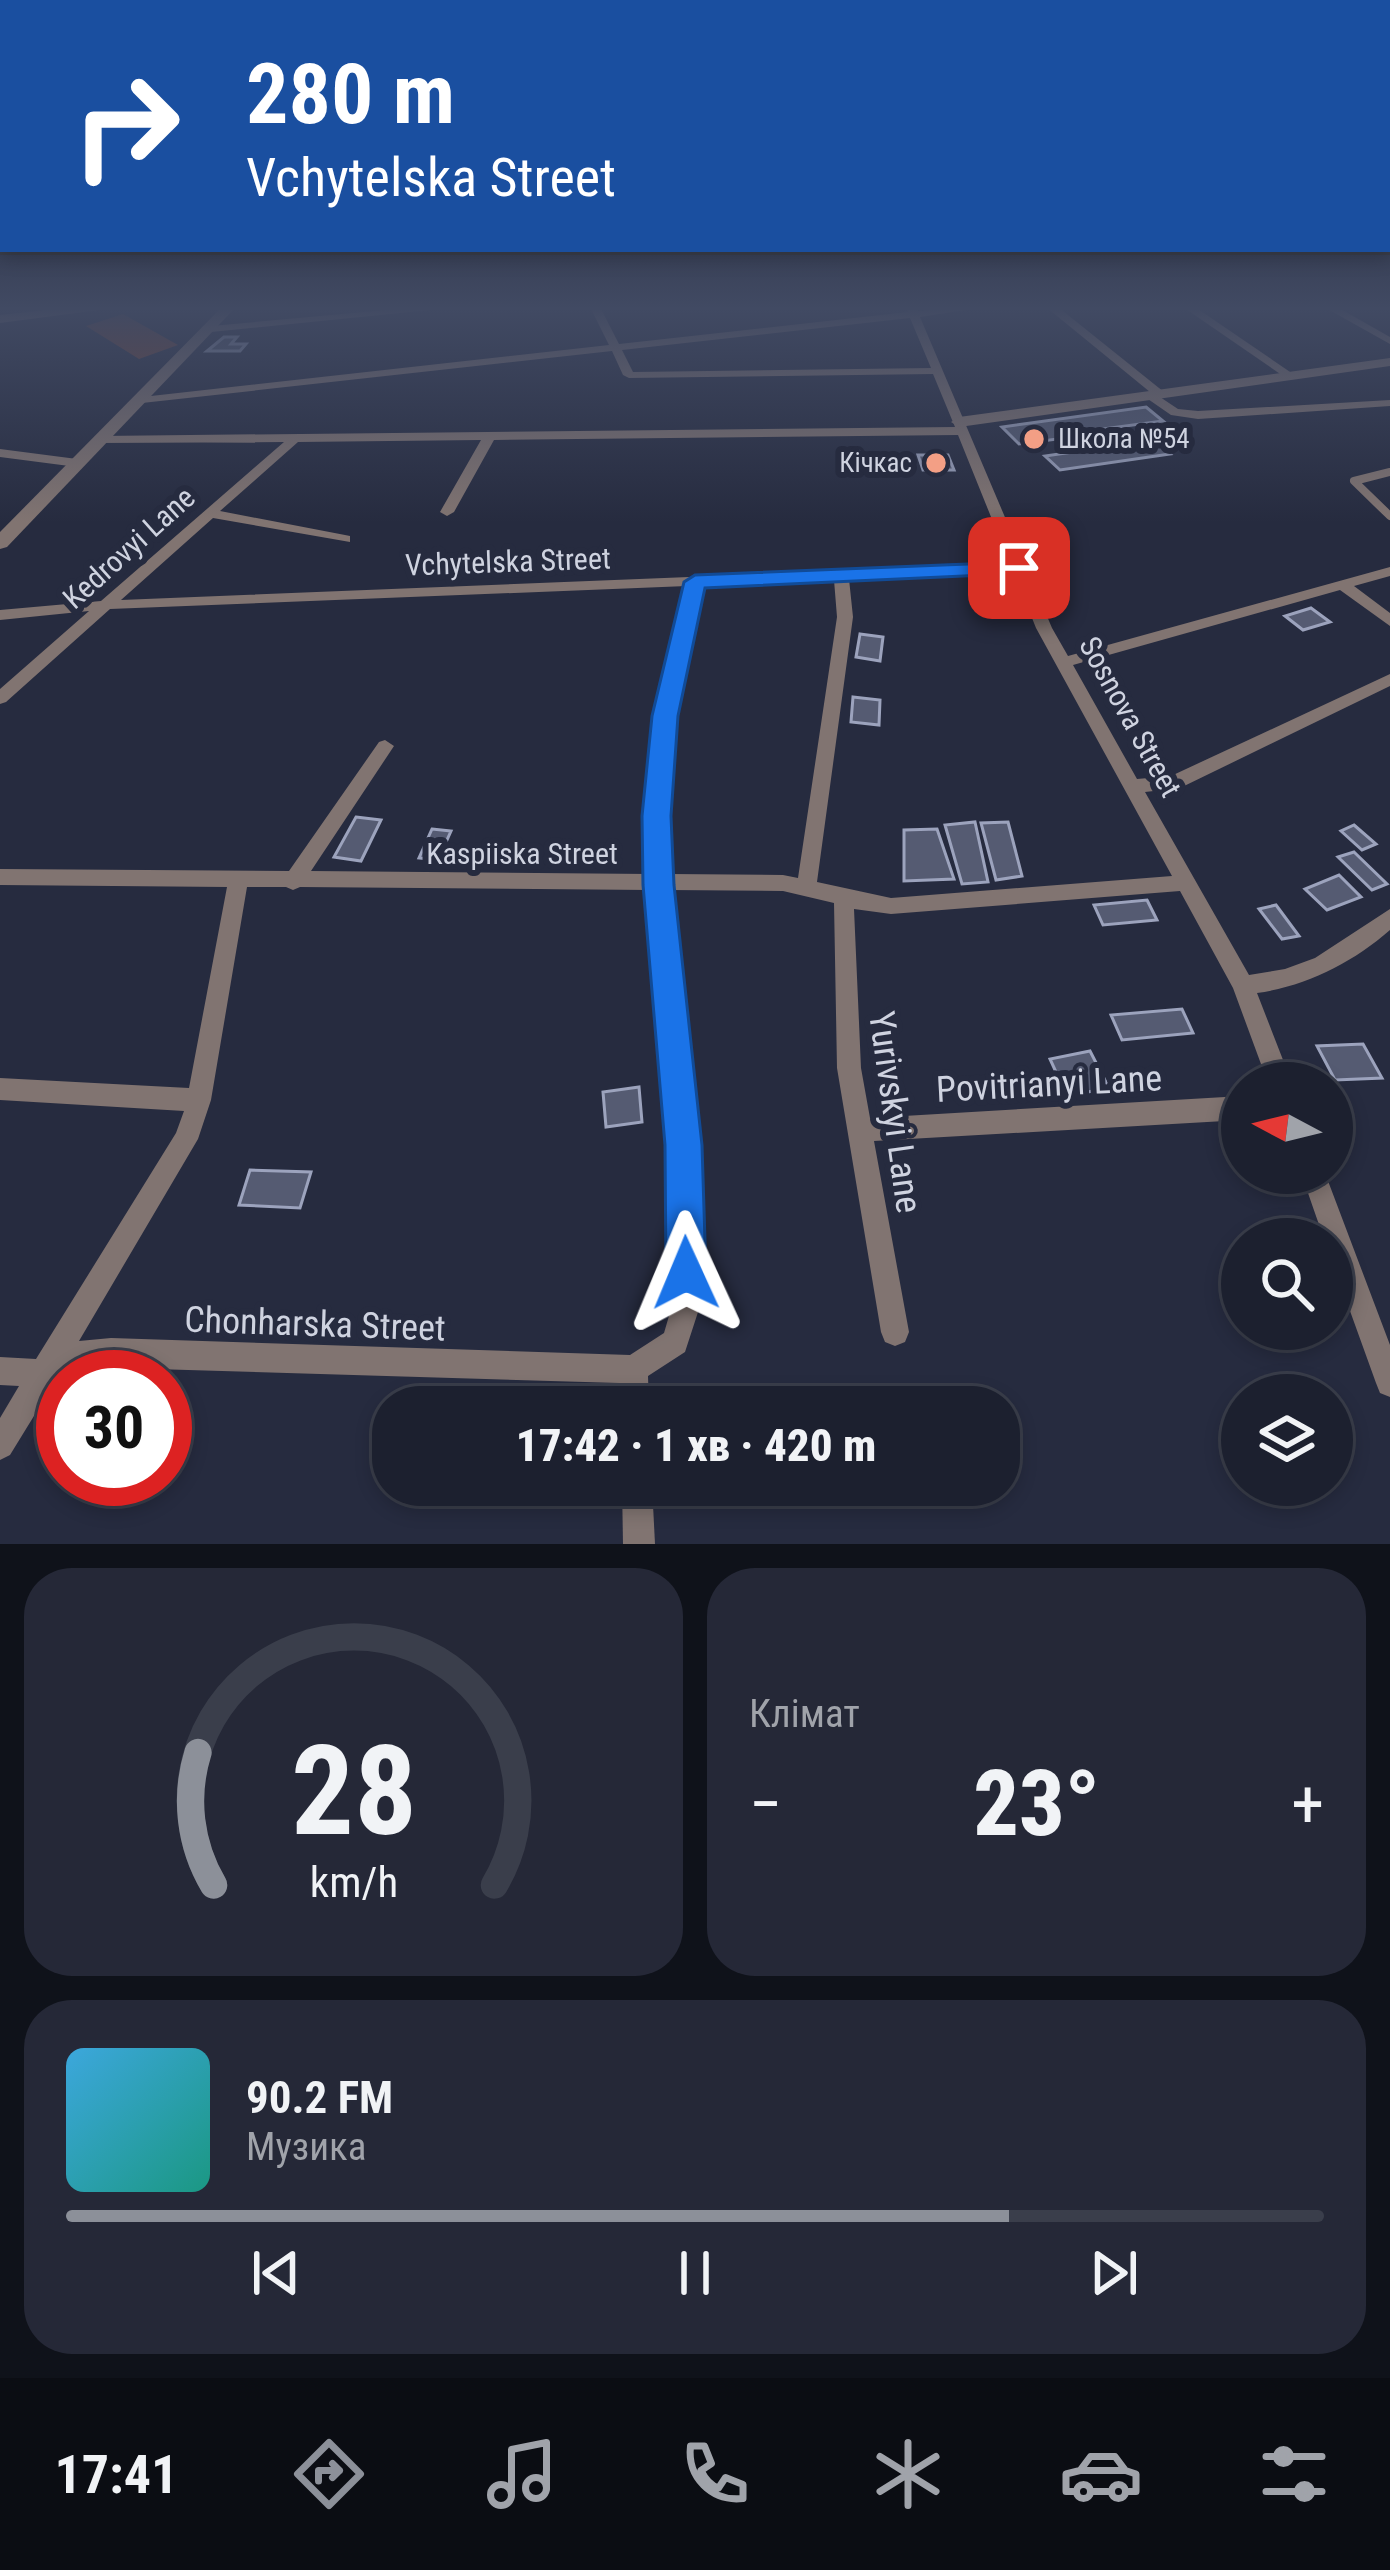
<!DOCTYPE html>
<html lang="uk">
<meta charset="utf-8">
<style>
body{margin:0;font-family:"Roboto Condensed",sans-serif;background:#252837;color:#f1f3f6;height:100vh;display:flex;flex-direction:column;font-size:45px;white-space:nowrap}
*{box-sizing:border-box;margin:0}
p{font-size:39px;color:#a0a3aa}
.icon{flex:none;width:66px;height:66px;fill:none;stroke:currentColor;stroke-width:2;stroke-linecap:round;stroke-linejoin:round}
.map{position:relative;height:1544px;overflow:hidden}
.side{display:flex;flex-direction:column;gap:24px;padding:24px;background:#0f121a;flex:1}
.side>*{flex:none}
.guide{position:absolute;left:0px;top:0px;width:1392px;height:252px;box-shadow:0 6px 18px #0003,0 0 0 3px #3a3e4b;background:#1a4fa0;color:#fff;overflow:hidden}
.needle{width:78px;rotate:277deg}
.controls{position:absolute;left:1221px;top:1062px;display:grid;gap:24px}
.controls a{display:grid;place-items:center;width:132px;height:132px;border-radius:50%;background:#1c202f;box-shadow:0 6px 18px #0003,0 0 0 3px #3a3e4b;font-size:60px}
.speed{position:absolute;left:36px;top:1350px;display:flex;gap:24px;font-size:60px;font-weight:700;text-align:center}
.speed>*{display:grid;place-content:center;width:156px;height:156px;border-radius:50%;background:#1c202f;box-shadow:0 6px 18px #0003,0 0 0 3px #3a3e4b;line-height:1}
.speed .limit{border:18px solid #d22;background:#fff;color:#111}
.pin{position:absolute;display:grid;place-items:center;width:102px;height:102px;color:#fff;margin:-51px;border-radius:24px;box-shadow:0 6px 18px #0006}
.me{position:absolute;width:132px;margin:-66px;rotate:359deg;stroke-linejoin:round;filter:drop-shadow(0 0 9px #0008)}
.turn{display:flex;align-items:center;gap:42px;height:252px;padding:0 48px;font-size:54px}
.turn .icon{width:156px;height:156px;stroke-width:2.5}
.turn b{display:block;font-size:84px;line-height:102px}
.big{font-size:90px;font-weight:800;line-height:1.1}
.side .card{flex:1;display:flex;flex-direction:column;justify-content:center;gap:18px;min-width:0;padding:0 42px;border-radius:48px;background:#252837}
.side .dial{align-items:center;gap:0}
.dial svg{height:312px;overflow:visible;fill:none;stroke:#3a3e4b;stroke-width:7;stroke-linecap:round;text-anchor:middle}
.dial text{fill:#f1f3f6;stroke:none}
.song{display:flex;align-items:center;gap:36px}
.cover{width:144px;height:144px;border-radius:18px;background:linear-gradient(135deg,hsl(200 70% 55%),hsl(170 70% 35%))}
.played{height:12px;border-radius:6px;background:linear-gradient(90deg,#8c9099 75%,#3a3e4b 75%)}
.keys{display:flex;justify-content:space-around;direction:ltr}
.heat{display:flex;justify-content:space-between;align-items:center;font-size:66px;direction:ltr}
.side .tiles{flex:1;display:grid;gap:24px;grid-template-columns:1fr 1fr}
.card:last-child{grid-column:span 2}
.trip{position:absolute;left:372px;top:1386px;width:648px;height:120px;border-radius:48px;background:#1c202f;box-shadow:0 6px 18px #0003,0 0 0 3px #3a3e4b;font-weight:800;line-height:120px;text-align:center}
.menu{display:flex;height:192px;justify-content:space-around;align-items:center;background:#0b0d13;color:#a0a3aa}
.menu .icon{width:84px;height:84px}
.menu .on{color:#8c9099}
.menu b{font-size:54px;color:#f1f3f6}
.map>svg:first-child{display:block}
.green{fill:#784333}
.building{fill:#555b72;stroke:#9ca3bd;stroke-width:3}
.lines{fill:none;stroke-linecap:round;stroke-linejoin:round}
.service{stroke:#817471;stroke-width:8}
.minor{fill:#817471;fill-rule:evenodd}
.tertiary{fill:#817471;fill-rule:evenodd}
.route{fill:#1a73e8;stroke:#114b97;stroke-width:3}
.poi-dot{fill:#f39f85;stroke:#262b3f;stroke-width:4.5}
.labels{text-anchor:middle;stroke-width:12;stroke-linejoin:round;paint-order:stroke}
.far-poi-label{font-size:27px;fill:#cfd3e0;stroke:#262b3f;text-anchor:start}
.street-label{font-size:30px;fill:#cfd3e0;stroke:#262b3f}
.near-street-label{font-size:36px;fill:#cfd3e0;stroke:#262b3f}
</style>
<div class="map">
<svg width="1390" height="1544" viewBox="0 0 1390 1544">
<rect width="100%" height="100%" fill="#262b3f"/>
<!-- green -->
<polygon class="green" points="123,314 178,345 139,359 86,326"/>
<!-- building -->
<g class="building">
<polygon points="224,337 237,337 231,344 246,344 240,351 207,351"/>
<polygon points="1146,407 1163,421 1095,430 1115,449 1157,443 1170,454 1060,470 1045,456 1094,449 1080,436 1019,444 1002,427"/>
<polygon points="918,455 948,455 954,470 923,470"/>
<polygon points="1311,608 1330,622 1303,630 1285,616"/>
<polygon points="860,634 883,637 880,661 856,657"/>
<polygon points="853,697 880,700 879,725 851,722"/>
<polygon points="356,817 381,820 361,861 334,857"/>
<polygon points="975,822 988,882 962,884 945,825"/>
<polygon points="1008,822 1022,876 996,880 981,823"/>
<polygon points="1354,825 1376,844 1362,850 1341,831"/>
<polygon points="432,829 451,831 438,860 419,858"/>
<polygon points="937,829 954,879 904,881 904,830"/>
<polygon points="1354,852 1387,884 1372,890 1338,857"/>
<polygon points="1339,875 1361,897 1327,910 1305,889"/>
<polygon points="1147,900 1157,920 1103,925 1094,905"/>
<polygon points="1276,905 1299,936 1282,939 1259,909"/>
<polygon points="1182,1009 1193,1033 1122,1040 1111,1015"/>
<polygon points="1363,1044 1382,1078 1335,1080 1317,1046"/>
<polygon points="1090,1051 1109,1088 1067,1096 1050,1059"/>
<polygon points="639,1087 642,1122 606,1127 603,1092"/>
<polygon points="250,1170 311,1172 300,1208 239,1205"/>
</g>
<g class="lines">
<!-- service -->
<polyline class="service" points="1390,472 1354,481 1390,516"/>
<!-- minor -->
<g class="minor">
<polygon points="419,307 460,307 211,332 206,329 211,326"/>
<path d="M 590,307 L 600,307 L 619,344 L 908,312 L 906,307 L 916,307 L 918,311 L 985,307 L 920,317 L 1052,628 L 1068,656 L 1390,567 L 1390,576 L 1354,586 L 1390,613 L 1390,626 L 1340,590 L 1073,665 L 1137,779 L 1171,776 L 1390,674 L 1390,686 L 1180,788 L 1145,792 L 1249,975 L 1285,969 L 1315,958 L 1390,909 L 1390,930 C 1352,963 1307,986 1257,993 L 1292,1083 L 1268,1083 L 1233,988 L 1180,891 L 891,914 L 854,909 L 861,1068 L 870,1118 L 1242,1096 L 1242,1120 L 874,1141 L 909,1332 L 905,1342 L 895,1346 L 885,1342 L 881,1332 L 837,1068 L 834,903 L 783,891 L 669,890 L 695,1145 L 699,1309 L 685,1352 L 648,1376 L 649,1407 L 621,1407 L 619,1383 L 86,1367 L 53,1385 L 10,1455 L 0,1460 L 0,1418 L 19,1386 L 0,1385 L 0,1357 L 36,1359 L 176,1133 L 184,1111 L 0,1100 L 0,1078 L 189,1088 L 227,887 L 0,885 L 0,869 L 289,871 L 379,742 L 385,740 L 394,746 L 311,871 L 649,874 L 648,816 L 656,716 L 687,586 L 110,609 L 6,702 L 0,704 L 0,689 L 89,611 L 0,620 L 0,610 L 101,601 L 284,442 L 96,443 L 94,440 L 100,436 L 955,427 L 933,374 L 629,378 L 623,375 L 612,351 L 142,403 L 136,400 L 142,397 L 609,345 ZM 910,318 L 931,368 L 633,372 L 622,350 ZM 958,435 L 1010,564 L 121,600 L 213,518 L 350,542 L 350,536 L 345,535 L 220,511 L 298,442 L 481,440 L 440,512 L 447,516 L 454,512 L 494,440 ZM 1014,573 L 1036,628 L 1172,876 L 891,898 L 817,882 L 853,617 L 849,579 ZM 834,580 L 837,617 L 798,878 L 783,875 L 669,874 L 666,816 L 674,716 L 702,585 ZM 247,887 L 286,887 L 293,890 L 300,887 L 649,890 L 671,1145 L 671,1309 L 664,1333 L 630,1355 L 111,1338 L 79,1341 L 198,1139 L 211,1100 Z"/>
<polygon points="1046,307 1058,307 1164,392 1166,394 1160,397 1178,409 1198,411 1390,400 1390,406 1198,419 1171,415 1145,397 1145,393 1150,392"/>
<polygon points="1183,307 1195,307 1296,376 1286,378"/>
<polygon points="1324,307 1337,307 1390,337 1390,344"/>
<polygon points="0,449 77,459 83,463 77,467 0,457"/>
<polygon points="1301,1173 1325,1173 1390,1345 1390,1397 1380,1393 1376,1383 1332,1261 1332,1239 1324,1239"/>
<polygon points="622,1485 652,1485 655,1544 623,1544"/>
</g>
<!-- tertiary -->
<g class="tertiary">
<polygon points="75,307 122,307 0,323 0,315"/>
<polygon points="222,307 236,307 7,547 0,549 0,532"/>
<polygon points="1390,358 1390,366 959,427 951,422 959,417"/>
</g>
</g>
<!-- sky -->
<linearGradient id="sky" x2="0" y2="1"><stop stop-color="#151823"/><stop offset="0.59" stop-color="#414a63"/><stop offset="1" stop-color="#414a63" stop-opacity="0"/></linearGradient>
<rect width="1390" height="523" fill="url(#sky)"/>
<!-- route -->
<polygon class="route" points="1019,562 1030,568 1027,573 705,588 678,716 671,816 674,885 702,1145 706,1273 700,1287 686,1293 672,1287 666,1273 665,1145 643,885 642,816 652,716 684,582 695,575"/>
<!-- markers -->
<g class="poi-dot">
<circle cx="1034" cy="439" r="12"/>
<circle cx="936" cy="463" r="12"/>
</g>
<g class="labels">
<!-- far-poi labels -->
<g class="far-poi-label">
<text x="1058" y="448">Школа №54</text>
<text x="912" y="472" text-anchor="end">Кічкас</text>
</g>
<!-- street labels -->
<g class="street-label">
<text transform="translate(129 548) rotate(-42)" y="10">Kedrovyi Lane</text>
<text transform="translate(508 562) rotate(-2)" y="10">Vchytelska Street</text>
<text transform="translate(1130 717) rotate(61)" y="10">Sosnova Street</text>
<text x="522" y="864">Kaspiiska Street</text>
</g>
<!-- near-street labels -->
<g class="near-street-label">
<text transform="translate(1049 1083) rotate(-3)" y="13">Povitrianyi Lane</text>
<text transform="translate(896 1112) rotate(82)" y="13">Yurivskyi Lane</text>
<text transform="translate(315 1323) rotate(2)" y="13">Chonharska Street</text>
</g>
</g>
</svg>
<div class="controls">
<a><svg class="needle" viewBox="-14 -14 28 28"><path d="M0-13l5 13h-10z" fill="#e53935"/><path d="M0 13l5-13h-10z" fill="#a0a3aa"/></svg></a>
<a><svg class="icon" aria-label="search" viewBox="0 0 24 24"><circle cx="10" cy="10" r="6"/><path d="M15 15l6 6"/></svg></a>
<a><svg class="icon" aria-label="layers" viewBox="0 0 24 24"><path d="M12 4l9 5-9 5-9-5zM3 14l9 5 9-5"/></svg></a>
</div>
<div class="speed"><div class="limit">30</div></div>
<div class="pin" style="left:1019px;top:568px;background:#d93025"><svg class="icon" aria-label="arrive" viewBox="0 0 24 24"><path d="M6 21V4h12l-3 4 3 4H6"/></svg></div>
<svg class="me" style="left:686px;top:1273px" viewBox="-20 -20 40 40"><path d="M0-17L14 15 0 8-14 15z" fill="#1a73e8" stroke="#fff" stroke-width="4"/></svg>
<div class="trip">17:42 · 1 хв · 420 m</div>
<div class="guide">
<div class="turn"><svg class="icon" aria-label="right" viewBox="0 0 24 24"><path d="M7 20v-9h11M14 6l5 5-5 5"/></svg><div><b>280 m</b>Vchytelska Street</div></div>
</div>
</div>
<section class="side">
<div class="tiles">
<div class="card dial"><svg viewBox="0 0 100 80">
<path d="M14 69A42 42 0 1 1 86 69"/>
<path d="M14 69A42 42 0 0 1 10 35" stroke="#8c9099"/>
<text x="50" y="56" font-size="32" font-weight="700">28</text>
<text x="50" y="72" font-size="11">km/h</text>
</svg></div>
<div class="card"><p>Клімат</p>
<div class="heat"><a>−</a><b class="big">23°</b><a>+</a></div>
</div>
<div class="card">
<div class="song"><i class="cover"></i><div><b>90.2 FM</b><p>Музика</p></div></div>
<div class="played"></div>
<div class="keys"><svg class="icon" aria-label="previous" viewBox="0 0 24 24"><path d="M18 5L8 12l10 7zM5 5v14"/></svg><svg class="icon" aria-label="pause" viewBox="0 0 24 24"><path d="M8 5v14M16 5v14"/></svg><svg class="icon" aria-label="next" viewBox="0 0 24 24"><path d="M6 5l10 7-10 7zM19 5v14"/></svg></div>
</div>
</div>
</section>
<nav class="menu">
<b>17:41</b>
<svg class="icon on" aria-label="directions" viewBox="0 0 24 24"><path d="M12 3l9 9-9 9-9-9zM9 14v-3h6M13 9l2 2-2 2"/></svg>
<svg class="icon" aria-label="music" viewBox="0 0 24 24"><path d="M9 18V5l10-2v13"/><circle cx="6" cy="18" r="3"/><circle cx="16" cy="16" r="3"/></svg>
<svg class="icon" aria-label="phone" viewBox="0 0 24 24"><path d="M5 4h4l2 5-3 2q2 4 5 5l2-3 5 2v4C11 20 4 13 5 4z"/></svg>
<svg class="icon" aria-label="climate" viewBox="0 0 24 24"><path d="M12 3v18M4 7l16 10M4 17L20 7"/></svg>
<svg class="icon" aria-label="car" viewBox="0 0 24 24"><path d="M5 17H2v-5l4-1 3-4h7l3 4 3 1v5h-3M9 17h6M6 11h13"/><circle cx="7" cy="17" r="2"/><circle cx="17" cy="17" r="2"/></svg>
<svg class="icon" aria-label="filters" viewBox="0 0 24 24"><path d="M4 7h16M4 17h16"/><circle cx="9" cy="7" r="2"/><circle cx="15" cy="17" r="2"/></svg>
</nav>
